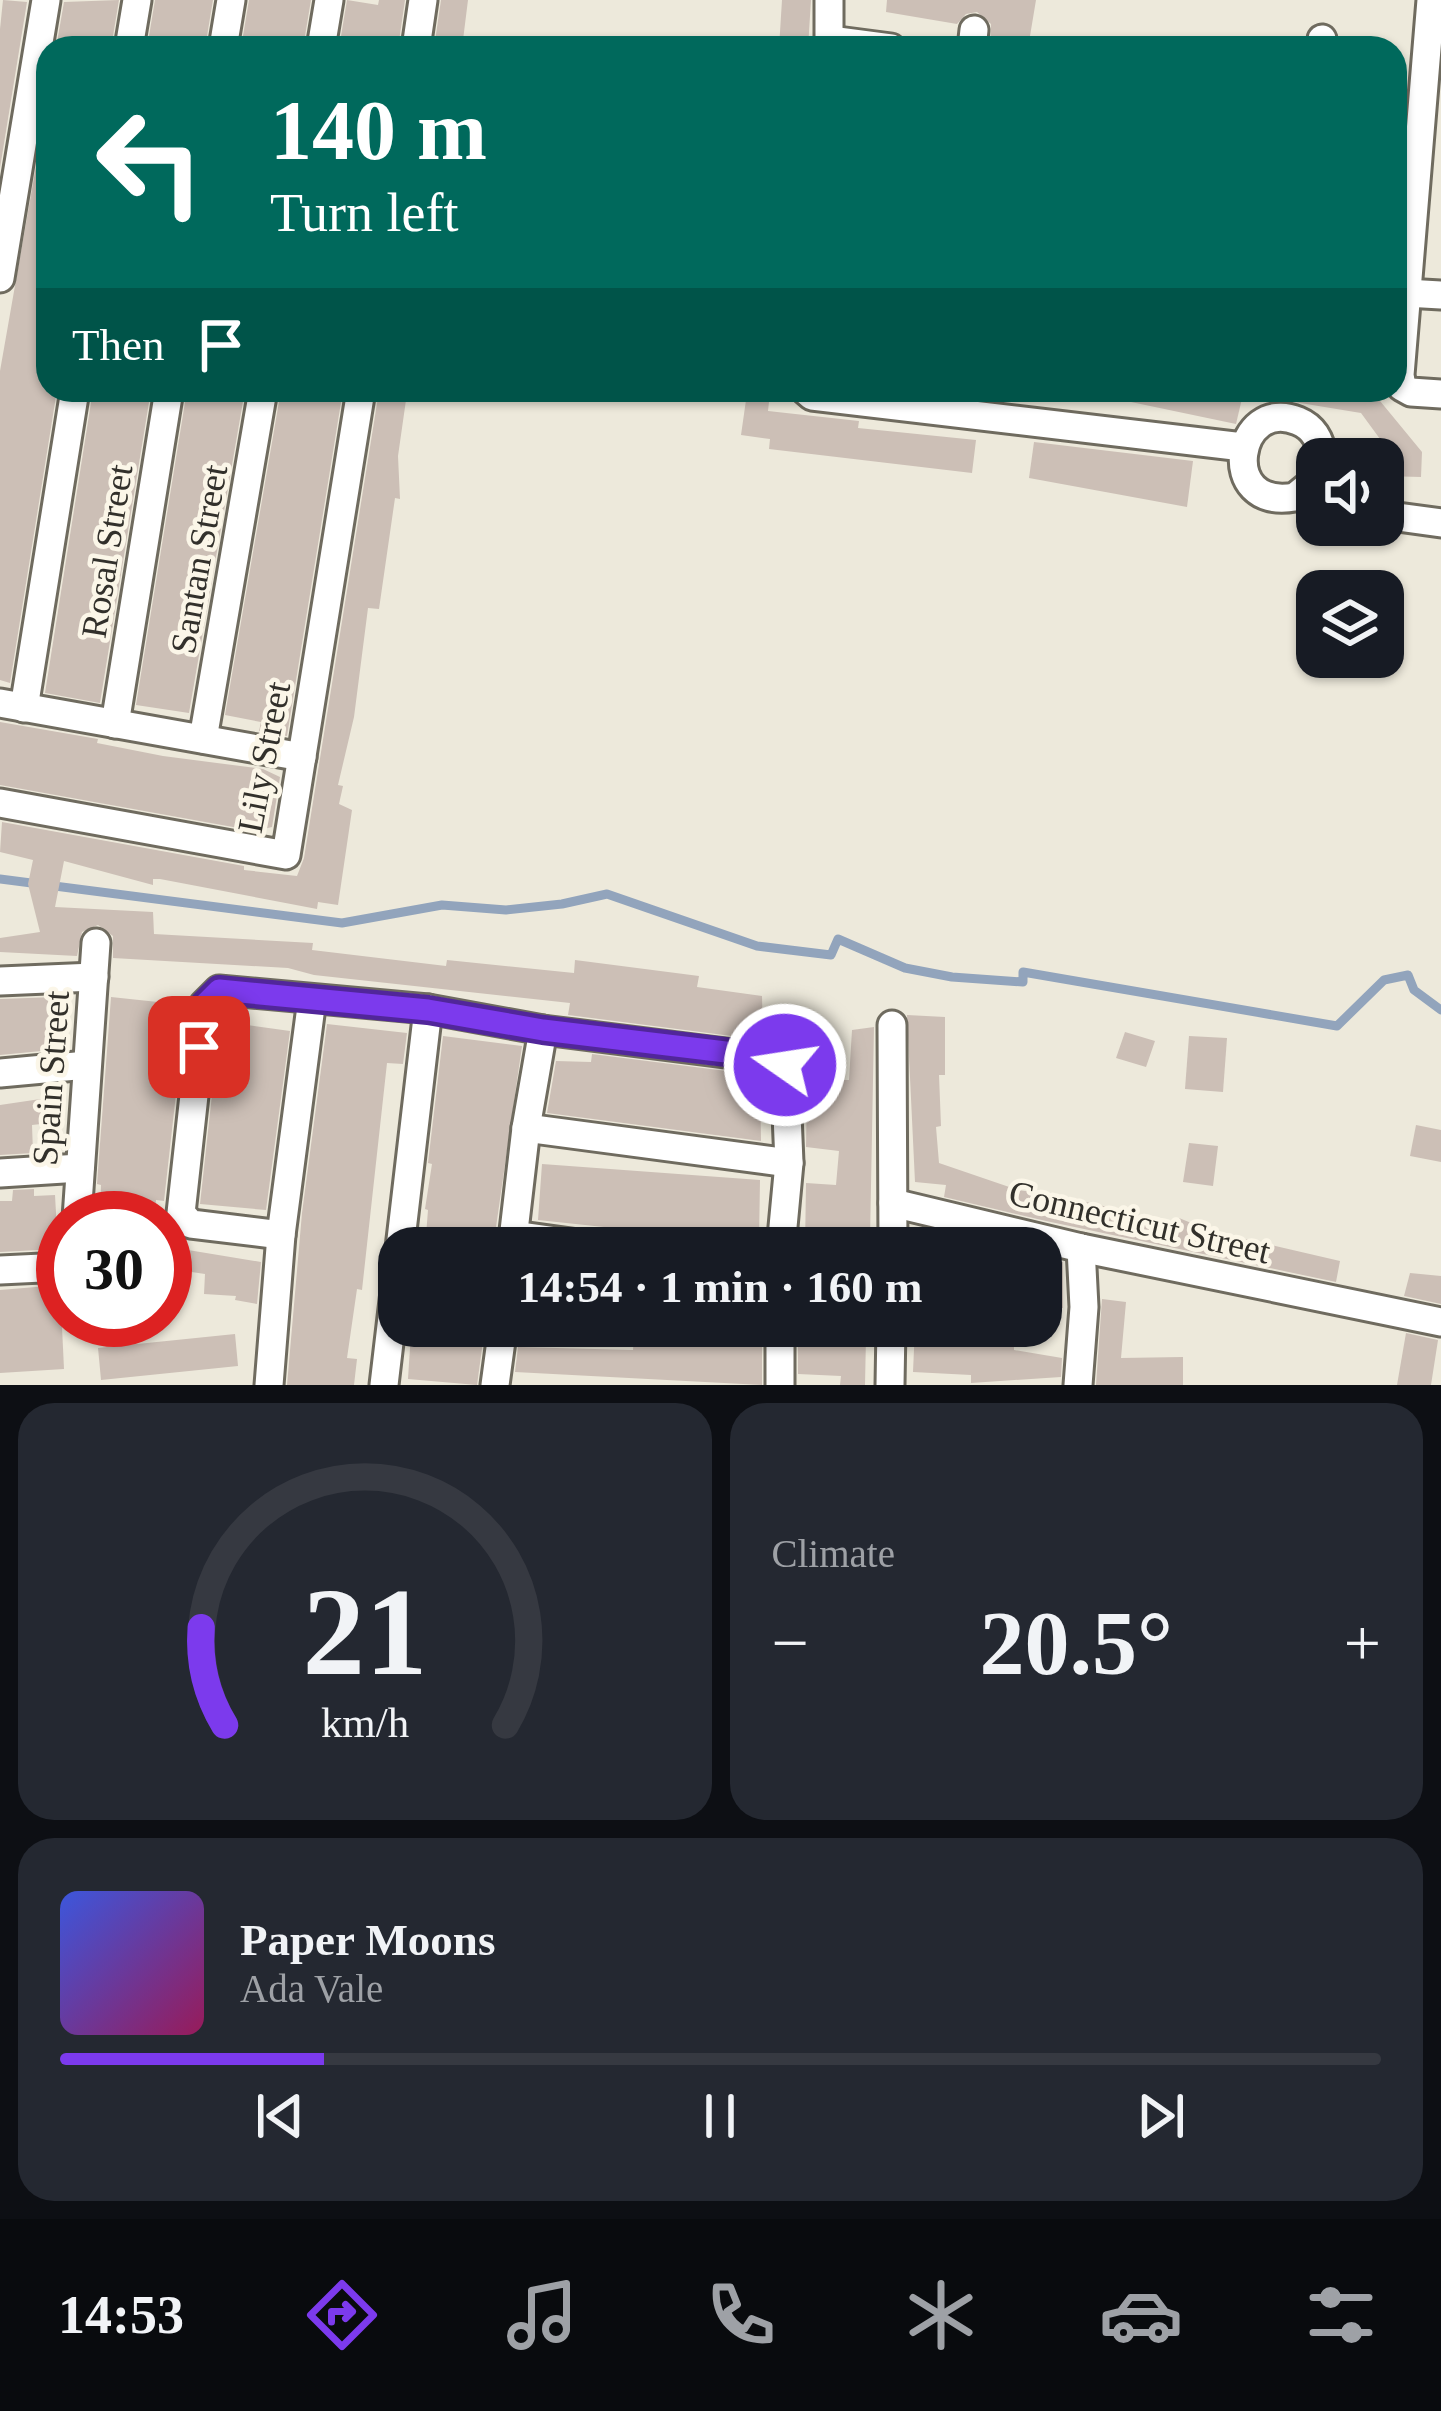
<!DOCTYPE html>
<meta charset="utf-8">
<style>
body{margin:0;font-family:"Times New Roman",serif;background:#242831;color:#f1f3f6;height:100vh;display:flex;flex-direction:column;font-size:45px;white-space:nowrap}
*{box-sizing:border-box;margin:0}
p{font-size:39px;color:#9ea1a6}
.icon{flex:none;width:66px;height:66px;fill:none;stroke:currentColor;stroke-width:2;stroke-linecap:round;stroke-linejoin:round}
.map{position:relative;height:1385px;overflow:hidden}
.sheet{display:flex;flex-direction:column;gap:18px;padding:18px;background:#0d0f14;flex:1}
.sheet>*{flex:none}
.guide{position:absolute;left:36px;top:36px;width:1371px;height:366px;border-radius:36px;box-shadow:0 3px 9px #0004;background:#00695c;color:#fff;overflow:hidden}
.controls{position:absolute;left:1296px;top:438px;display:grid;gap:24px}
.controls a{display:grid;place-items:center;width:108px;height:108px;border-radius:24px;background:#171b24;box-shadow:0 3px 9px #0004;font-size:60px}
.speed{position:absolute;left:36px;top:1191px;display:flex;gap:24px;font-size:60px;font-weight:700;text-align:center}
.speed>*{display:grid;place-content:center;width:156px;height:156px;border-radius:50%;background:#171b24;box-shadow:0 3px 9px #0004;line-height:1}
.speed .limit{border:18px solid #d22;background:#fff;color:#111}
.pin{position:absolute;display:grid;place-items:center;width:102px;height:102px;color:#fff;margin:-51px;border-radius:24px;box-shadow:0 6px 18px #0006}
.me{position:absolute;width:132px;margin:-66px;rotate:283deg;stroke-linejoin:round;filter:drop-shadow(0 0 9px #0008)}
.turn{display:flex;align-items:center;gap:42px;height:252px;padding:0 36px;font-size:54px}
.turn .icon{width:156px;height:156px;stroke-width:2.5}
.turn b{display:block;font-size:84px;line-height:102px}
.then{display:flex;align-items:center;height:114px;padding:0 36px;background:#0003;gap:24px;font-size:45px}
.big{font-size:90px;font-weight:600;line-height:1.1}
.sheet .widget{flex:1;display:flex;flex-direction:column;justify-content:center;gap:18px;min-width:0;padding:0 42px;border-radius:36px;background:#242831}
.sheet .dial{align-items:center;gap:0}
.dial svg{height:312px;overflow:visible;fill:none;stroke:#363941;stroke-width:7;stroke-linecap:round;text-anchor:middle}
.dial text{fill:#f1f3f6;stroke:none}
.song{display:flex;align-items:center;gap:36px}
.cover{width:144px;height:144px;border-radius:18px;background:linear-gradient(135deg,hsl(230 70% 55%),hsl(330 70% 35%))}
.played{height:12px;border-radius:6px;background:linear-gradient(90deg,#7c3aed 20%,#363941 20%)}
.keys{display:flex;justify-content:space-around;direction:ltr}
.heat{display:flex;justify-content:space-between;align-items:center;font-size:66px;direction:ltr}
.sheet .tiles{flex:1;display:grid;gap:18px;grid-template-columns:1fr 1fr}
.widget:last-child{grid-column:span 2}
.trip{position:absolute;left:378px;top:1227px;width:684px;height:120px;border-radius:36px;background:#171b24;box-shadow:0 3px 9px #0004;font-weight:600;line-height:120px;text-align:center}
.tabs{display:flex;height:192px;justify-content:space-around;align-items:center;background:#090b0e;color:#9ea1a6}
.tabs .icon{width:84px;height:84px}
.tabs .current{color:#7c3aed}
.tabs b{font-size:54px;color:#f1f3f6}
.map>svg:first-child{display:block}
.lines{fill:none;stroke-linecap:round;stroke-linejoin:round}
.stream{stroke:#92a4bc;stroke-width:9}
.building{fill:#ccbfb6}
.minor-casing{stroke:#6f6b5f;stroke-width:33}
.minor{stroke:#fff;stroke-width:27}
.route-casing{stroke:#51269a;stroke-width:30}
.route{stroke:#7c3aed;stroke-width:21}
.labels{text-anchor:middle;stroke-width:9;stroke-linejoin:round;paint-order:stroke}
.street-label{font-size:36px;fill:#32302b;stroke:#fbf6e8}
</style>
<div class="map">
<svg width="1441" height="1385" viewBox="0 0 1441 1385">
<rect width="100%" height="100%" fill="#ede9db"/>
<g class="lines">
<!-- stream -->
<polyline class="stream" points="0,879 342,923 442,905 506,910 562,904 607,894 757,946 831,955 838,939 905,968 952,977 1023,982 1023,972 1337,1026 1384,980 1408,975 1414,990 1441,1010"/>
</g>
<!-- building -->
<g class="building">
<polygon points="3,0 27,2 0,168 0,29"/>
<polygon points="119,0 111,48 56,48 64,2"/>
<polygon points="155,0 213,0 205,48 147,48"/>
<polygon points="249,0 311,0 303,48 241,48"/>
<polygon points="347,0 378,5 379,0 405,0 398,48 339,48"/>
<polygon points="441,0 468,0 462,48 434,48"/>
<polygon points="782,0 811,0 808,48 779,48"/>
<polygon points="887,0 1036,0 1028,48 990,48 991,24 977,12 966,14 957,24 886,12"/>
<polygon points="48,98 48,390 57,390 10,683 0,680 0,371"/>
<polygon points="93,390 151,390 100,703 45,693"/>
<polygon points="187,390 245,390 189,713 136,705"/>
<polygon points="281,390 343,390 287,736 259,731 261,722 225,715"/>
<polygon points="1132,390 1244,390 1236,424 1131,402"/>
<polygon points="1294,390 1371,390 1422,452 1421,477 1383,476 1383,455 1391,454 1361,413 1294,402"/>
<polygon points="379,391 407,393 398,456 400,499 395,498 379,609 368,608 354,717 338,785 343,786 339,804 352,810 338,905 318,902 317,909 160,879 153,879 153,885 64,861 55,907 153,912 154,934 313,943 312,950 446,966 447,960 574,973 575,960 699,976 697,987 762,996 763,1040 568,1015 570,1003 314,975 288,968 113,958 113,936 98,925 82,932 77,956 0,952 0,938 40,932 28,884 33,860 0,852 2,822 244,866 244,870 297,876 304,858"/>
<polygon points="746,400 769,402 768,411 859,421 858,428 976,440 972,473 769,449 770,439 741,435"/>
<polygon points="1034,442 1193,461 1187,507 1029,478"/>
<polygon points="0,722 98,739 97,743 163,756 263,769 280,777 272,827 255,831 0,785"/>
<polygon points="56,997 62,1049 0,1055 0,999"/>
<polygon points="111,997 186,1005 164,1201 156,1200 155,1218 100,1218 101,1185 97,1184"/>
<polygon points="226,1009 249,1011 247,1025 290,1031 266,1210 200,1204 221,1013"/>
<polygon points="907,1015 945,1017 945,1075 939,1075 941,1126 936,1127 939,1163 1018,1190 1061,1196 1116,1209 1115,1212 1178,1222 1179,1218 1211,1231 1340,1261 1336,1282 1046,1221 944,1197 946,1185 915,1182"/>
<polygon points="327,1024 407,1033 403,1064 387,1063 362,1290 357,1289 347,1358 357,1359 354,1385 287,1385 302,1213"/>
<polygon points="874,1027 870,1239 834,1239 834,1248 805,1248 806,1183 836,1185 839,1151 806,1147 807,1088 842,1087 842,1080 849,1080 852,1030"/>
<polygon points="1125,1032 1155,1041 1146,1067 1116,1058"/>
<polygon points="443,1036 522,1046 493,1248 425,1248 428,1210 425,1209 432,1164 428,1163"/>
<polygon points="1189,1036 1227,1038 1223,1092 1185,1089"/>
<polygon points="592,1054 765,1076 765,1084 760,1083 761,1141 547,1113 556,1061 591,1062"/>
<polygon points="54,1097 59,1122 32,1125 33,1153 0,1155 0,1105"/>
<polygon points="1416,1125 1441,1130 1441,1162 1410,1156"/>
<polygon points="1189,1143 1218,1146 1213,1186 1183,1182"/>
<polygon points="542,1164 760,1180 759,1241 684,1241 651,1237 651,1232 538,1220"/>
<polygon points="34,1189 34,1196 55,1195 58,1249 0,1252 0,1201 12,1201 13,1190"/>
<polygon points="188,1250 261,1262 257,1304 235,1300 236,1296 204,1294 205,1274 185,1271"/>
<polygon points="1041,1259 1063,1262 1063,1308 1041,1309"/>
<polygon points="1410,1273 1441,1276 1441,1304 1404,1296"/>
<polygon points="60,1285 64,1369 0,1373 0,1290"/>
<polygon points="1102,1299 1126,1302 1121,1358 1183,1357 1183,1385 1096,1385"/>
<polygon points="915,1326 962,1326 961,1342 1014,1345 1014,1350 1062,1358 1061,1377 971,1383 971,1375 913,1372"/>
<polygon points="411,1332 483,1341 477,1385 408,1379"/>
<polygon points="741,1333 762,1333 762,1385 515,1372 518,1347 633,1350 634,1336 741,1341"/>
<polygon points="1406,1333 1438,1340 1431,1385 1397,1385"/>
<polygon points="235,1334 238,1366 101,1380 98,1348"/>
<polygon points="798,1335 866,1337 865,1385 840,1385 841,1376 798,1374"/>
</g>
<g class="lines">
<defs>
<g id="minor">
<polyline points="1431,0 1400,375 1402,387 1411,392 1441,394"/>
<polyline points="830,40 891,48"/>
<polyline points="129,48 137,0"/>
<polyline points="223,48 231,0"/>
<polyline points="321,48 329,0"/>
<polyline points="416,48 423,0"/>
<polyline points="829,48 829,0"/>
<polyline points="972,48 974,30"/>
<polyline points="1321,48 1322,39"/>
<polyline points="0,278 46,0"/>
<polyline points="1406,293 1441,295"/>
<polyline points="805,390 812,396 1243,447"/>
<path d="M 1317,479 L 1295,497 C 1216,511 1236,395 1298,421 C 1315,428 1321,442 1323,459"/>
<polyline points="1383,515 1441,523"/>
<polyline points="0,703 302,757"/>
<polyline points="24,708 75,390"/>
<polyline points="115,724 169,390"/>
<polyline points="203,739 263,390"/>
<polyline points="0,803 286,855 361,390"/>
<polyline points="0,981 94,977"/>
<polyline points="892,1025 893,1248"/>
<polyline points="0,1073 87,1065"/>
<polyline points="526,1128 789,1163"/>
<polyline points="0,1173 80,1168"/>
<polyline points="893,1203 1081,1248 1441,1322"/>
<polyline points="77,1218 96,943"/>
<polyline points="281,1235 191,1224 181,1213 204,1005 219,990 428,1009 543,1030 781,1060 785,1065 789,1163 781,1248"/>
<polyline points="514,1235 607,1248"/>
<polyline points="400,1248 428,1009"/>
<polyline points="512,1248 526,1128 543,1030"/>
<polyline points="0,1270 63,1267"/>
<polyline points="780,1326 780,1385"/>
<polyline points="269,1385 281,1235 312,999"/>
<polyline points="384,1385 399,1258"/>
<polyline points="495,1385 503,1326"/>
<polyline points="890,1385 891,1326"/>
<polyline points="1078,1385 1084,1307 1081,1248"/>
</g>
</defs>
<!-- minor casing -->
<use href="#minor" class="minor-casing"/>
<!-- minor -->
<use href="#minor" class="minor"/>
</g>
<g class="lines">
<defs>
<polyline id="route" points="199,1047 204,1005 219,990 428,1010 543,1030 775,1058 785,1065"/>
</defs>
<!-- route casing -->
<use href="#route" class="route-casing"/>
<!-- route -->
<use href="#route" class="route"/>
</g>
<g class="labels">
<!-- street labels -->
<g class="street-label">
<text transform="translate(106 551) rotate(-81)" y="13">Rosal Street</text>
<text transform="translate(198 559) rotate(-80)" y="13">Santan Street</text>
<text transform="translate(263 757) rotate(-79)" y="13">Lily Street</text>
<text transform="translate(50 1078) rotate(-86)" y="13">Spain Street</text>
<text transform="translate(1140 1221) rotate(13)" y="13">Connecticut Street</text>
</g>
</g>
</svg>
<div class="controls">
<a><svg class="icon" aria-label="sound" viewBox="0 0 24 24"><path d="M4 9h4l5-4v14l-5-4H4zM17 9q2 3 0 6"/></svg></a>
<a><svg class="icon" aria-label="layers" viewBox="0 0 24 24"><path d="M12 4l9 5-9 5-9-5zM3 14l9 5 9-5"/></svg></a>
</div>
<div class="speed"><div class="limit">30</div></div>
<div class="pin" style="left:199px;top:1047px;background:#d93025"><svg class="icon" aria-label="arrive" viewBox="0 0 24 24"><path d="M6 21V4h12l-3 4 3 4H6"/></svg></div>
<svg class="me" style="left:785px;top:1065px" viewBox="-20 -20 40 40"><circle r="17" fill="#7c3aed" stroke="#fff" stroke-width="3"/><path d="M0-11L8 9 0 5-8 9z" fill="#fff"/></svg>
<div class="trip">14:54 · 1 min · 160 m</div>
<div class="guide">
<div class="turn"><svg class="icon" aria-label="left" viewBox="0 0 24 24"><path d="M17 20v-9H6M10 6l-5 5 5 5"/></svg><div><b>140 m</b>Turn left</div></div>
<div class="then">Then<svg class="icon" aria-label="arrive" viewBox="0 0 24 24"><path d="M6 21V4h12l-3 4 3 4H6"/></svg></div>
</div>
</div>
<section class="sheet">
<div class="tiles">
<div class="widget dial"><svg viewBox="0 0 100 80">
<path d="M14 69A42 42 0 1 1 86 69"/>
<path d="M14 69A42 42 0 0 1 8 44" stroke="#7c3aed"/>
<text x="50" y="56" font-size="32" font-weight="700">21</text>
<text x="50" y="72" font-size="11">km/h</text>
</svg></div>
<div class="widget"><p>Climate</p>
<div class="heat"><a>−</a><b class="big">20.5°</b><a>+</a></div>
</div>
<div class="widget">
<div class="song"><i class="cover"></i><div><b>Paper Moons</b><p>Ada Vale</p></div></div>
<div class="played"></div>
<div class="keys"><svg class="icon" aria-label="previous" viewBox="0 0 24 24"><path d="M18 5L8 12l10 7zM5 5v14"/></svg><svg class="icon" aria-label="pause" viewBox="0 0 24 24"><path d="M8 5v14M16 5v14"/></svg><svg class="icon" aria-label="next" viewBox="0 0 24 24"><path d="M6 5l10 7-10 7zM19 5v14"/></svg></div>
</div>
</div>
</section>
<nav class="tabs">
<b>14:53</b>
<svg class="icon current" aria-label="directions" viewBox="0 0 24 24"><path d="M12 3l9 9-9 9-9-9zM9 14v-3h6M13 9l2 2-2 2"/></svg>
<svg class="icon" aria-label="music" viewBox="0 0 24 24"><path d="M9 18V5l10-2v13"/><circle cx="6" cy="18" r="3"/><circle cx="16" cy="16" r="3"/></svg>
<svg class="icon" aria-label="phone" viewBox="0 0 24 24"><path d="M5 4h4l2 5-3 2q2 4 5 5l2-3 5 2v4C11 20 4 13 5 4z"/></svg>
<svg class="icon" aria-label="climate" viewBox="0 0 24 24"><path d="M12 3v18M4 7l16 10M4 17L20 7"/></svg>
<svg class="icon" aria-label="car" viewBox="0 0 24 24"><path d="M5 17H2v-5l4-1 3-4h7l3 4 3 1v5h-3M9 17h6M6 11h13"/><circle cx="7" cy="17" r="2"/><circle cx="17" cy="17" r="2"/></svg>
<svg class="icon" aria-label="filters" viewBox="0 0 24 24"><path d="M4 7h16M4 17h16"/><circle cx="9" cy="7" r="2"/><circle cx="15" cy="17" r="2"/></svg>
</nav>
